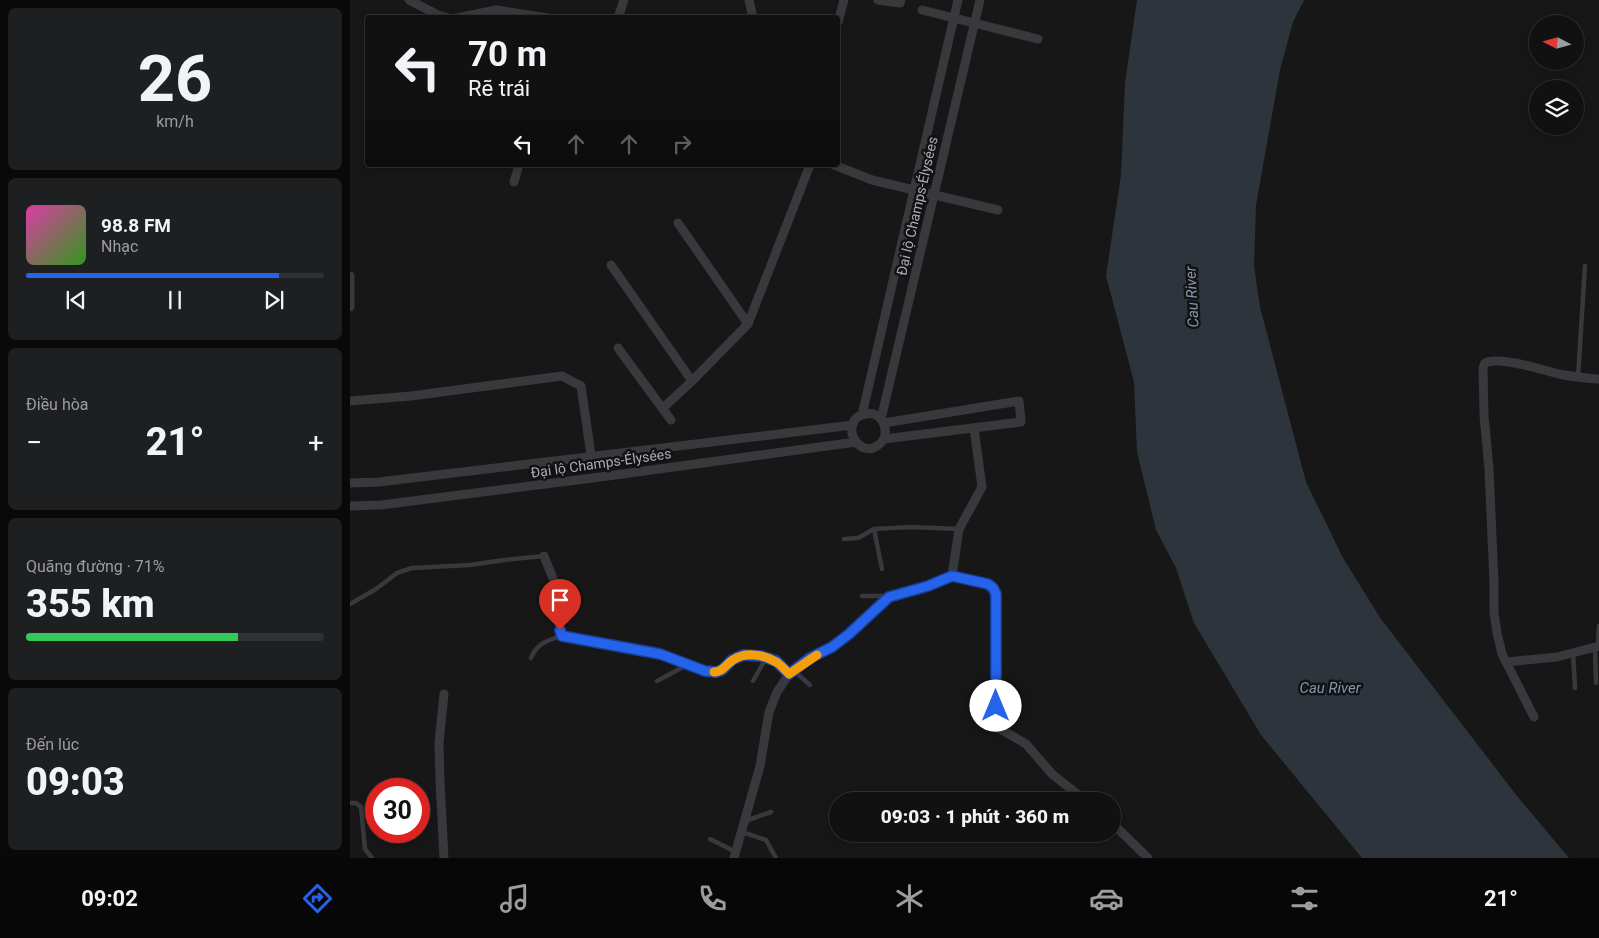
<!DOCTYPE html>
<html lang="vi">
<meta charset="utf-8">
<style>
body{margin:0;font-family:Roboto,sans-serif;background:#1e1f20;color:#f1f3f6;height:100vh;display:flex;flex-direction:column;font-size:19px;white-space:nowrap}
*{box-sizing:border-box;margin:0}
p{font-size:16px;color:#9c9d9f}
.icon{flex:none;width:28px;height:28px;fill:none;stroke:currentColor;stroke-width:2;stroke-linecap:round;stroke-linejoin:round}
.map{position:relative;flex:1;overflow:hidden}
.drawer{display:flex;flex-direction:column;gap:8px;padding:8px;background:#09090a;width:350px}
.drawer>*{flex:none}
.guide{position:absolute;left:15px;top:15px;width:475px;height:152px;border-radius:5px;box-shadow:0 2px 8px #0003,0 0 0 1px #303132;background:#111112;color:#f1f3f6;overflow:hidden}
.needle{width:32px;rotate:276deg}
.fabs{position:absolute;left:1179px;top:15px;display:grid;gap:10px}
.fabs a{display:grid;place-items:center;width:55px;height:55px;border-radius:50%;background:#111112;box-shadow:0 2px 8px #0003,0 0 0 1px #303132;font-size:25px}
.speed{position:absolute;left:15px;top:778px;display:flex;gap:10px;font-size:25px;font-weight:700;text-align:center}
.speed>*{display:grid;place-content:center;width:65px;height:65px;border-radius:50%;background:#111112;box-shadow:0 2px 8px #0003,0 0 0 1px #303132;line-height:1}
.speed .limit{border:8px solid #d22;background:#fff;color:#111}
.pin{position:absolute;display:grid;place-items:center;width:42px;height:42px;color:#fff;margin:-51px -21px;border-radius:50% 50% 50% 0;rotate:-45deg;box-shadow:0 0 5px #0007}
.pin .icon{rotate:45deg}
.me{position:absolute;width:55px;margin:-28px;rotate:0deg;stroke-linejoin:round;filter:drop-shadow(0 0 4px #0008)}
.turn{display:flex;align-items:center;gap:18px;height:105px;padding:0 20px;font-size:22px}
.turn .icon{width:65px;height:65px;stroke-width:2.5}
.turn b{display:block;font-size:35px;line-height:42px}
.lanes{display:flex;align-items:center;height:48px;padding:0 20px;background:#0003;justify-content:center;gap:25px;direction:ltr}
.lanes .off{opacity:.35}
.big{font-size:38px;font-weight:800;line-height:1.1}
.drawer .card{flex:1;display:flex;flex-direction:column;justify-content:center;gap:8px;min-width:0;padding:0 18px;border-radius:8px;background:#1e1f20}
.drawer .dial{align-items:center;gap:0}
.dial b{font-size:65px;line-height:1}
.song{display:flex;align-items:center;gap:15px}
.cover{width:60px;height:60px;border-radius:8px;background:linear-gradient(135deg,hsl(320 70% 55%),hsl(110 70% 35%))}
.played{height:5px;border-radius:2px;background:linear-gradient(90deg,#2563eb 85%,#303132 85%)}
.keys{display:flex;justify-content:space-around;direction:ltr}
.heat{display:flex;justify-content:space-between;align-items:center;font-size:28px;direction:ltr}
.charge{height:8px;border-radius:4px;background:linear-gradient(90deg,#34c759 71%,#303132 0)}
.trip{position:absolute;left:479px;top:792px;width:292px;height:50px;border-radius:25px;background:#111112;box-shadow:0 2px 8px #0003,0 0 0 1px #303132;font-weight:800;line-height:50px;text-align:center}
.dock{display:flex;height:80px;justify-content:space-around;align-items:center;background:#070707;color:#9c9d9f}
.dock .icon{width:35px;height:35px}
.dock .active{color:#2563eb}
.dock b{font-size:22px;color:#f1f3f6}
main{display:flex;flex:1;min-height:0}
.map>svg:first-child{display:block}
.water{fill:#2e343b}
.lines{fill:none;stroke-linecap:round;stroke-linejoin:round}
.lane{stroke:#38383d;stroke-width:4.5}
.street{stroke:#38383d;stroke-width:9}
.route-casing{stroke:#184099;stroke-width:12}
.route{stroke:#2563eb;stroke-width:9}
.slow{stroke:#f59e0b;stroke-width:9}
.labels{text-anchor:middle;stroke-width:5;stroke-linejoin:round;paint-order:stroke}
.street-label{font-size:14px;fill:#aaadb7;stroke:#121213}
.water-label{font-size:15px;font-style:italic;fill:#8496af;stroke:#121213}
</style>
<main>
<section class="drawer">
<div class="card dial"><b>26</b><p>km/h</p></div>
<div class="card">
<div class="song"><i class="cover"></i><div><b>98.8 FM</b><p>Nhạc</p></div></div>
<div class="played"></div>
<div class="keys"><svg class="icon" aria-label="previous" viewBox="0 0 24 24"><path d="M18 5L8 12l10 7zM5 5v14"/></svg><svg class="icon" aria-label="pause" viewBox="0 0 24 24"><path d="M8 5v14M16 5v14"/></svg><svg class="icon" aria-label="next" viewBox="0 0 24 24"><path d="M6 5l10 7-10 7zM19 5v14"/></svg></div>
</div>
<div class="card"><p>Điều hòa</p>
<div class="heat"><a>−</a><b class="big">21°</b><a>+</a></div>
</div>
<div class="card"><p>Quãng đường · 71%</p><b class="big">355 km</b><div class="charge"></div></div>
<div class="card"><p>Đến lúc</p><b class="big">09:03</b></div>
</section>
<div class="map">
<svg width="1249" height="858" viewBox="0 0 1249 858">
<rect width="100%" height="100%" fill="#171718"/>
<!-- water -->
<polygon class="water" points="787,0 954,0 943,22 930,70 906,205 904,266 910,307 956,482 993,558 1031,619 1167,796 1219,858 1012,858 911,735 844,623 826,568 806,530 787,452 784,382 756,276 771,175 775,83"/>
<g class="lines">
<!-- lane -->
<g class="lane">
<polyline points="1228,377 1235,266"/>
<polyline points="524,529 532,569"/>
<polyline points="494,539 508,538 524,529 560,527 609,529"/>
<polyline points="512,596 538,596"/>
<polyline points="0,604 26,589 47,573 62,568 120,565 154,560 194,556"/>
<polyline points="1248,646 1249,626"/>
<polyline points="1245,647 1246,683"/>
<polyline points="1223,653 1225,688"/>
<path d="M 181,658 C 187,643 198,640 212,636"/>
<polyline points="444,671 460,685"/>
<polyline points="307,681 337,665"/>
<polyline points="403,681 416,658"/>
<polyline points="0,803 6,803 11,807 15,849 22,858"/>
<polyline points="395,821 421,812"/>
<polyline points="392,832 416,840 426,858"/>
<polyline points="360,839 386,852"/>
</g>
<!-- street -->
<g class="street">
<polyline points="59,0 88,15 99,18"/>
<polyline points="399,0 403,18"/>
<polyline points="528,0 550,3 551,0"/>
<polyline points="572,10 688,39"/>
<polyline points="107,18 146,10 198,18"/>
<polyline points="268,18 274,0"/>
<polyline points="488,22 494,0"/>
<polyline points="484,165 522,180 648,210"/>
<polyline points="164,182 169,165"/>
<polyline points="328,223 398,324"/>
<polyline points="261,265 342,381"/>
<polyline points="0,276 0,307"/>
<polyline points="268,348 321,420"/>
<polyline points="0,401 61,396 212,376 231,386 241,455"/>
<polyline points="313,408 342,381 398,324 460,165"/>
<polyline points="512,415 608,0"/>
<polyline points="531,419 630,0"/>
<path d="M 534,439 C 538,426 531,411 515,414 C 485,420 512,469 534,439 L 671,422 L 669,401 L 534,423"/>
<polyline points="0,483 29,482 503,425"/>
<polyline points="0,506 31,505 243,478 506,442"/>
<polyline points="194,556 208,591 208,618 212,636 310,654 355,671 366,672 373,670 382,660 393,655 411,656 426,661 439,674"/>
<path d="M 602,576 C 616,582 640,579 646,595 L 647,727 L 676,744 L 702,774 L 736,801"/>
<polyline points="1156,662 1207,657 1249,646"/>
<polyline points="94,694 89,743 90,781 94,858"/>
<path d="M 1184,717 L 1152,654 L 1147,633 L 1144,613 L 1144,582 L 1139,469 L 1134,415 L 1133,368 L 1135,363 C 1151,356 1192,370 1209,374 C 1222,377 1236,378 1249,379"/>
<polyline points="762,823 798,858"/>
<polyline points="384,858 410,766 419,712 427,692 439,674 460,658 482,647 499,634 539,597 578,586 602,576 609,529 632,487 624,428"/>
</g>
</g>
<g class="lines">
<defs>
<polyline id="route" points="210,630 212,636 310,654 355,671 366,672 372,670 382,660 393,655 411,656 426,661 439,674 460,658 482,647 499,634 539,597 578,586 602,576 638,584 643,588 646,594 646,706"/>
</defs>
<!-- route casing -->
<use href="#route" class="route-casing"/>
<!-- route -->
<use href="#route" class="route"/>
<!-- slow -->
<path class="slow" d="M 364,672 C 373,672 376,664 383,660 C 395,652 412,654 424,661 C 430,663 434,669 439,674 L 467,655"/>
</g>
<g class="labels">
<!-- street labels -->
<g class="street-label">
<text transform="translate(567 206) rotate(-77)" y="5">Đại lộ Champs-Élysées</text>
<text transform="translate(251 463) rotate(-8)" y="5">Đại lộ Champs-Élysées</text>
</g>
<!-- water labels -->
<g class="water-label">
<text transform="translate(842 297) rotate(-93)" y="5">Cau River</text>
<text x="980" y="693">Cau River</text>
</g>
</g>
</svg>
<div class="fabs">
<a><svg class="needle" viewBox="-14 -14 28 28"><path d="M0-13l5 13h-10z" fill="#e53935"/><path d="M0 13l5-13h-10z" fill="#9c9d9f"/></svg></a>
<a><svg class="icon" aria-label="layers" viewBox="0 0 24 24"><path d="M12 4l9 5-9 5-9-5zM3 14l9 5 9-5"/></svg></a>
</div>
<div class="speed"><div class="limit">30</div></div>
<div class="pin" style="left:210px;top:630px;background:#d93025"><svg class="icon" aria-label="arrive" viewBox="0 0 24 24"><path d="M6 21V4h12l-3 4 3 4H6"/></svg></div>
<svg class="me" style="left:646px;top:706px" viewBox="-20 -20 40 40"><circle r="19" fill="#fff"/><path d="M0-13L10 11 0 6-10 11z" fill="#2563eb"/></svg>
<div class="trip">09:03 · 1 phút · 360 m</div>
<div class="guide">
<div class="turn"><svg class="icon" aria-label="left" viewBox="0 0 24 24"><path d="M17 20v-9H6M10 6l-5 5 5 5"/></svg><div><b>70 m</b>Rẽ trái</div></div>
<div class="lanes"><svg class="icon" aria-label="left" viewBox="0 0 24 24"><path d="M17 20v-9H6M10 6l-5 5 5 5"/></svg><svg class="icon off" aria-label="ahead" viewBox="0 0 24 24"><path d="M12 20V5M6 11l6-6 6 6"/></svg><svg class="icon off" aria-label="ahead" viewBox="0 0 24 24"><path d="M12 20V5M6 11l6-6 6 6"/></svg><svg class="icon off" aria-label="right" viewBox="0 0 24 24"><path d="M7 20v-9h11M14 6l5 5-5 5"/></svg></div>
</div>
</div>
</main>
<nav class="dock">
<b>09:02</b>
<svg class="icon active" aria-label="directions" viewBox="0 0 24 24"><path d="M12 3l9 9-9 9-9-9zM9 14v-3h6M13 9l2 2-2 2"/></svg>
<svg class="icon" aria-label="music" viewBox="0 0 24 24"><path d="M9 18V5l10-2v13"/><circle cx="6" cy="18" r="3"/><circle cx="16" cy="16" r="3"/></svg>
<svg class="icon" aria-label="phone" viewBox="0 0 24 24"><path d="M5 4h4l2 5-3 2q2 4 5 5l2-3 5 2v4C11 20 4 13 5 4z"/></svg>
<svg class="icon" aria-label="climate" viewBox="0 0 24 24"><path d="M12 3v18M4 7l16 10M4 17L20 7"/></svg>
<svg class="icon" aria-label="car" viewBox="0 0 24 24"><path d="M5 17H2v-5l4-1 3-4h7l3 4 3 1v5h-3M9 17h6M6 11h13"/><circle cx="7" cy="17" r="2"/><circle cx="17" cy="17" r="2"/></svg>
<svg class="icon" aria-label="filters" viewBox="0 0 24 24"><path d="M4 7h16M4 17h16"/><circle cx="9" cy="7" r="2"/><circle cx="15" cy="17" r="2"/></svg>
<b>21°</b>
</nav>
